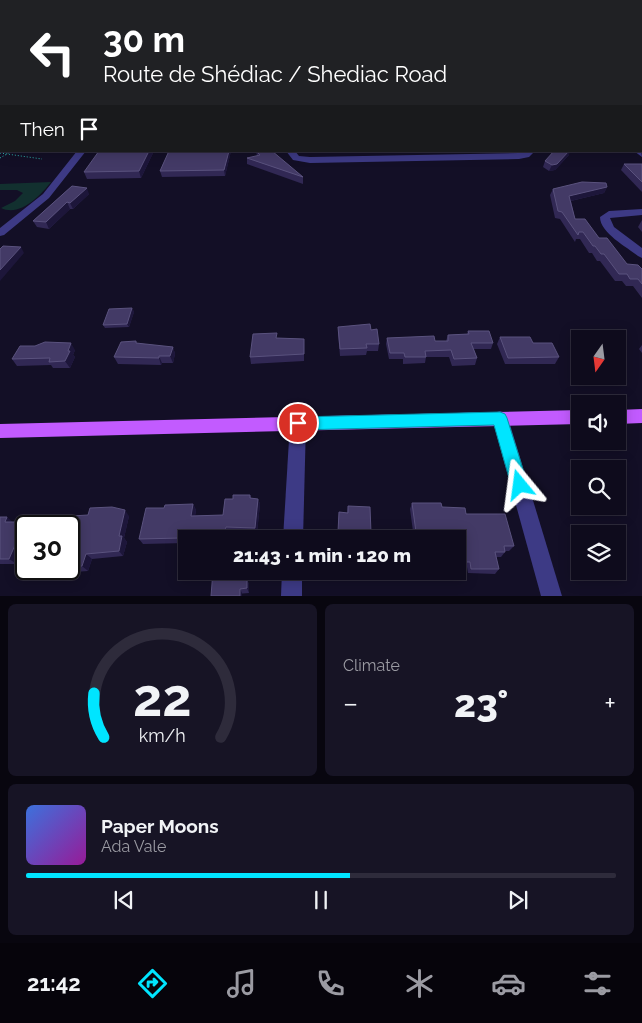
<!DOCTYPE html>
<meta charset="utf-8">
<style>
body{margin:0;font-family:Raleway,sans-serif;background:#171425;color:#f1f3f6;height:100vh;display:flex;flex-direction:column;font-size:19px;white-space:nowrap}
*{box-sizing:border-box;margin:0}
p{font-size:16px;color:#9b9ba3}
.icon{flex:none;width:28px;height:28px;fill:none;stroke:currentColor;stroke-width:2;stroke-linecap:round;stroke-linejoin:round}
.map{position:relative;height:596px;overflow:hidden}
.side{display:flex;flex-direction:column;gap:8px;padding:8px;background:#08060f;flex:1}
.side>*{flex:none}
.top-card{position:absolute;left:0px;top:0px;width:642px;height:152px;box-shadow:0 2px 12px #0003,0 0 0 1px #2e2b3b;background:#202124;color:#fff;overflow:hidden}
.needle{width:32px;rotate:194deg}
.controls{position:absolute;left:571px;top:330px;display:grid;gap:10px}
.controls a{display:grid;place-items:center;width:55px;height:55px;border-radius:0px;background:#0e0b1c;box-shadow:0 2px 12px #0003,0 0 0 1px #2e2b3b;font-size:25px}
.speed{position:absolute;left:15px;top:515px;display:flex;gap:10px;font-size:25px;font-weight:700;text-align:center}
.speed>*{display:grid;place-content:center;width:65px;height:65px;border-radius:50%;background:#0e0b1c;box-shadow:0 2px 12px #0003,0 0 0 1px #2e2b3b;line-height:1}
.speed .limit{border:2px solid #111;border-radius:8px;background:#fff;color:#111}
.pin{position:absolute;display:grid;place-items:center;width:42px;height:42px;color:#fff;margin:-21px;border:2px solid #fff;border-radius:50%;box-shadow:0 1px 5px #0007}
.me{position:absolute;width:55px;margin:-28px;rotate:344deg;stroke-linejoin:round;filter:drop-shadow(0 0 4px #0008)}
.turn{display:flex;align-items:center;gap:18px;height:105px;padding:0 20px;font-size:22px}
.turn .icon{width:65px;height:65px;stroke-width:2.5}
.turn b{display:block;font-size:35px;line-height:42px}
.then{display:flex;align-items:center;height:48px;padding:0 20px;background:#0003;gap:10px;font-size:19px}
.big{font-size:38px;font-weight:800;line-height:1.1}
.side .widget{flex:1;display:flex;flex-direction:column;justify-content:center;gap:8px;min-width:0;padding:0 18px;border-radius:8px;background:#171425}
.side .dial{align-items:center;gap:0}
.dial svg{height:130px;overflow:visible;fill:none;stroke:#2e2b3b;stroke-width:7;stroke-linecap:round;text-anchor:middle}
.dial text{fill:#f1f3f6;stroke:none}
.song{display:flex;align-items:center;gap:15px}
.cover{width:60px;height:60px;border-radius:8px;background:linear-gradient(135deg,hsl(220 70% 55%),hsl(300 70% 35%))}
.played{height:5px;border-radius:2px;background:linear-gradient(90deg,#00e5ff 55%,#2e2b3b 55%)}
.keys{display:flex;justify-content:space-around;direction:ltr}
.heat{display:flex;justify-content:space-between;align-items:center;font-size:28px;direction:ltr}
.side .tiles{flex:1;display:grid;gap:8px;grid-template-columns:1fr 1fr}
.widget:last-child{grid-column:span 2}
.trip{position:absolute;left:178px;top:530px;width:288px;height:50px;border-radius:0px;background:#0e0b1c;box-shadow:0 2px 12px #0003,0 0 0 1px #2e2b3b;font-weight:800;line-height:50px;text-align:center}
.tabs{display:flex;height:80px;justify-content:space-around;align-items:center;background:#06040b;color:#9b9ba3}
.tabs .icon{width:35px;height:35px}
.tabs .selected{color:#00e5ff}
.tabs b{font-size:22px;color:#f1f3f6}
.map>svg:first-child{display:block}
.green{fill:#12302f}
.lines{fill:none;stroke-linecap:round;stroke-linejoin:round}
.path{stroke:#2fb8b0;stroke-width:1;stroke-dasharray:1 2;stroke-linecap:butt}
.minor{fill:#3d3a85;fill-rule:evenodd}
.major{fill:#c25bff;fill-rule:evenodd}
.wall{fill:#312854}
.shaded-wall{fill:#1d163a}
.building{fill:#433a66;stroke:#5a527e}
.route{fill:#00e5ff;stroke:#0095a6}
</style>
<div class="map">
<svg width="642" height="596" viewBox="0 0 642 596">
<rect width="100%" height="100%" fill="#130f26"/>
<!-- green -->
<path class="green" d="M 51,182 C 40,196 20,217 1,208 L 15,201 L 23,193 L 17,190 L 0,190 L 0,184 Z"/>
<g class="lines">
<!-- path -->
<g class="path">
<polyline points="0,153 42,159"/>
<polyline points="0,158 12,151"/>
</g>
<!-- minor -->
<g class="minor">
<polygon points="641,149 642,157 634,151 641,151"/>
<polygon points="77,151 86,151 49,198 4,235 0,236 0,228 43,194"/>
<polygon points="286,151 295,151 299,156 310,157 519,153 535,151 529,157 519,159 310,163 293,160"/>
<path d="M 642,209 L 642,215 L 610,218 L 614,227 L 642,248 L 642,258 L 638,256 C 627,247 600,233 600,217 L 609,211 Z"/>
<polygon points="500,411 506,413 508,418 562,596 541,596 492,418 494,413"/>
<polygon points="298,416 304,418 306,423 303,539 283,539 290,423 292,418"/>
<polygon points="282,571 302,571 302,596 281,596"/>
</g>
<!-- major -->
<g class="major">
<polygon points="642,409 642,423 618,424 618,410"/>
<polygon points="580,410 580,424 0,438 0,424"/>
</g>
</g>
<!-- wall -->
<g class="wall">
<rect x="0" y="72" width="1" height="39"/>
<polygon points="154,151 141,178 87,179 84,172"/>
<polygon points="169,151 231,151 225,176 162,177 160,171"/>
<polygon points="256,151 303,177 303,184 247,164 247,158 257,156"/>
<polygon points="569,155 555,170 549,171 543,167 545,161"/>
<polygon points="624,164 642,164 642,192 621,170"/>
<polygon points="72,186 89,194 73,209 70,209 49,229 37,227 33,221"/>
<polygon points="607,187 604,193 571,201 575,219 599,238 627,264 642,269 642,298 633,286 626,286 622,281 615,281 600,261 597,261 592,253 589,253 580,239 576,239 575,242 560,219 555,218 550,195 553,189"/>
<polygon points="642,220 642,232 638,227"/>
<polygon points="132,308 134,312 129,327 105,328 103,325"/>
<polygon points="338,327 371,330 379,344 378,351 367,351 366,355 340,356 338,334"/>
<polygon points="468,331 493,343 491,349 474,349 477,358 475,365 452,366 449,357 426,357 425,363 403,364 403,359 389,359 386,344 387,338 435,341 446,341 448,335 467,334"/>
<polygon points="580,334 608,339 580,339 580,348 576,341"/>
<polygon points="500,337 533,343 559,357 555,364 505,364 497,344"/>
<polygon points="277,338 304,339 304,361 251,364 250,357"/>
<polygon points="136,341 137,344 173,347 175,354 173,363 162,363 161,365 118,364 114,357"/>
<polygon points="642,345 642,353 639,349"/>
<polygon points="75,350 73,355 75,357 70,368 53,368 51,365 17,366 12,359"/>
<polygon points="250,495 251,498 258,499 260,504 257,533 228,533 227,539 186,539 186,543 143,544 139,539 164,508 193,504 196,510 195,516 223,515 233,499"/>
<polygon points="412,503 442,507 466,514 514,546 509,551 505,551 505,552 501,557 496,557 499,569 495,574 468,573 467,567 456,567 456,539 414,539 410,509"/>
<polygon points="348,506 371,533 370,539 338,537 339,512 347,513"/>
<polygon points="129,516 124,538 127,542 123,556 92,559 88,571 75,572 69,567 71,559 69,560 69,526"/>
<polygon points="0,517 17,564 0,564"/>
<polygon points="245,573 244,580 247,580 249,584 249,593 211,596"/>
</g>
<!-- shaded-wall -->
<g class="shaded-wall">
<polygon points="1,139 1,151 0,152 0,140"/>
<polygon points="149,151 154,151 141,178 139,171"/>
<polygon points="229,151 231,151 225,176 224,170"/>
<polygon points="569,151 570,151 569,155 555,170 549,171 552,165"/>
<polygon points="607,187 604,193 566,202 569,196"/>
<polygon points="87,188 89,194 73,209 70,203"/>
<polygon points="67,202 70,209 49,229 46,222"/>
<polygon points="21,247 24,253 0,281 0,270"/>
<polygon points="132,308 134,312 129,327 127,324"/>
<polygon points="71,343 75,350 73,355 75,357 70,368 65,361 68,351"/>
<polygon points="173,347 175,354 173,363 170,356"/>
<polygon points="159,356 162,363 161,365 159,358"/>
<polygon points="258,499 260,504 257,533 255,528"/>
<polygon points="193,504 196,510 194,521 191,516"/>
<polygon points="125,510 129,516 124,538 127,542 123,556 119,551 119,536"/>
<polygon points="7,517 14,523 5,522"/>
<polygon points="25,522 30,526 26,526 26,541 17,564 9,559"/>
<polygon points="226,527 228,533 227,539 225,539 224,537"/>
<polygon points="86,554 92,559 88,571 82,566"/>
<polygon points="243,571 244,571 245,573 244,584 242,580"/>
<polygon points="247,580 249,584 249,593 247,588"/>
<polygon points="240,589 242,593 242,596 240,596"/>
</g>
<!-- building -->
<g class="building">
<polygon points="641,62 642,65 642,92 641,91"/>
<rect x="0" y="72" width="1" height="31"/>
<rect x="641" y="93" width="1" height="37"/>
<polygon points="0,121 1,121 1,139 0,140"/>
<polygon points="99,151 149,151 139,171 84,172"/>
<polygon points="169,151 229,151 224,170 160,171"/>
<polygon points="256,151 272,151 303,177 247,158 260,155"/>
<polygon points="554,151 569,151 557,164 552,165 545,161"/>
<polygon points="624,164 642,164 642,182"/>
<polygon points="582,182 606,183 607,187 569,196 575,219 585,219 599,238 607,238 627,264 638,265 642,269 642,284 638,279 630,279 627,274 619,274 604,254 601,254 595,246 593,246 583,232 579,232 578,235 562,212 558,211 553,189"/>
<polygon points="72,186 87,188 70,203 67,202 46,222 33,221"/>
<polygon points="3,246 21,247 0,270 0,249"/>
<polygon points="132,308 127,324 103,325 109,309"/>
<polygon points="370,324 371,330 377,329 379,344 366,344 367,348 340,349 338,327"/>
<polygon points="468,331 489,331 493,343 471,343 477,358 454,359 451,350 425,351 426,357 405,357 404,353 390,353 387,338 434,336 435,341 448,341 448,335 469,334"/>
<polygon points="277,333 276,338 304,339 304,354 250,357 253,334"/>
<polygon points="580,334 605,334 608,339 583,339"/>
<polygon points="500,337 530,337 533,343 552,343 559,357 508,358"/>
<polygon points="136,341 136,343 173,347 170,356 159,356 159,358 114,357 121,342"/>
<polygon points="45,342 71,343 68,351 70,351 65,361 49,362 50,358 12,359 20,346 35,346"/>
<polygon points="233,495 250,495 250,498 258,499 255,528 226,527 224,537 139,539 146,508 164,508 165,505 193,504 191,516 223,515 225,499 233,499"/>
<polygon points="412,503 441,503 442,507 465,508 466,514 505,514 514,546 504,546 505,552 495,552 499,569 471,569 470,562 456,562 456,539 417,539"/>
<polygon points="348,506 370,507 371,533 338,532 339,512 348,513"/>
<polygon points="112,507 125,510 119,536 122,536 119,551 86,554 82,566 69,567 73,554 69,554 69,526 52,526 55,517 88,515 90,508"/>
<polygon points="0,517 7,517 5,522 25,522 9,559 0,559"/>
<polygon points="213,571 243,571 242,580 247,580 247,588 240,589 240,596 211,596"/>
</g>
<!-- sky -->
<linearGradient id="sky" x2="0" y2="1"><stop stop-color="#0a0815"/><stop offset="0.43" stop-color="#333752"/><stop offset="1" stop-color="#333752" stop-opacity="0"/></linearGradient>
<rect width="642" height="145" fill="url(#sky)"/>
<!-- route -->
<polygon class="route" points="500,412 505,414 507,418 528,485 525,491 520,493 514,491 511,485 494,425 298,430 292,428 290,423 292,418 298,417"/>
</svg>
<div class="controls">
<a><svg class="needle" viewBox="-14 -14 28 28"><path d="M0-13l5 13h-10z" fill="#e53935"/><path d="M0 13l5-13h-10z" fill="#9b9ba3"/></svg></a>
<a><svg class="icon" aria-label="sound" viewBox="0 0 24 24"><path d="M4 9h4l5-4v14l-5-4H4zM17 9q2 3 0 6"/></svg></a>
<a><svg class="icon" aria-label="search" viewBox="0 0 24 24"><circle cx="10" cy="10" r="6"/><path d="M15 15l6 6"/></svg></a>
<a><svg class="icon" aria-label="layers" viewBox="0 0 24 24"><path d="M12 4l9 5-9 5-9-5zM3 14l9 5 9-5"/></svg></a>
</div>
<div class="speed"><div class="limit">30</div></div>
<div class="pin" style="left:298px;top:423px;background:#d93025"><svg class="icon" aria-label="arrive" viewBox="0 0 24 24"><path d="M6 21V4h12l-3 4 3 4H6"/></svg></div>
<svg class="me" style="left:520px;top:485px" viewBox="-20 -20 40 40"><path d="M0-17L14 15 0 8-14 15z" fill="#00e5ff" stroke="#fff" stroke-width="4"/></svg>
<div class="trip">21:43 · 1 min · 120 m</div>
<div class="top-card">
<div class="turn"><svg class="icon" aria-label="left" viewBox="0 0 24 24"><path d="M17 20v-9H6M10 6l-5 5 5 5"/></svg><div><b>30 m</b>Route de Shédiac / Shediac Road</div></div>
<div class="then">Then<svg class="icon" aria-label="arrive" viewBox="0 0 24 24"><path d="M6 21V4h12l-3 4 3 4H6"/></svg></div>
</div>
</div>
<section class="side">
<div class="tiles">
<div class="widget dial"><svg viewBox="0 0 100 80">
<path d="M14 69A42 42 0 1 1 86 69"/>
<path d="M14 69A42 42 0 0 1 8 42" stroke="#00e5ff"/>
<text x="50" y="56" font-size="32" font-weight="700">22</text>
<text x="50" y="72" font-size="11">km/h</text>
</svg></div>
<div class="widget"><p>Climate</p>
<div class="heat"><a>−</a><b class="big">23°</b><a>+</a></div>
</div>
<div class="widget">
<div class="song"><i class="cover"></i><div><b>Paper Moons</b><p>Ada Vale</p></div></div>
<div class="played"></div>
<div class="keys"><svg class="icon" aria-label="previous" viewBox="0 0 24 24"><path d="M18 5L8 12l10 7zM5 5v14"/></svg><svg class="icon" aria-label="pause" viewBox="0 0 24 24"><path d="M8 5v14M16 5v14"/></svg><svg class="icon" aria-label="next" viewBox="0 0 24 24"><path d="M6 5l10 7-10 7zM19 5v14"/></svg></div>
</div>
</div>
</section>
<nav class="tabs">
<b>21:42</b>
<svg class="icon selected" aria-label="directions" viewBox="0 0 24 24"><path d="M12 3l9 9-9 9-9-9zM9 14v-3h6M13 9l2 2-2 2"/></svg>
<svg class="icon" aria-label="music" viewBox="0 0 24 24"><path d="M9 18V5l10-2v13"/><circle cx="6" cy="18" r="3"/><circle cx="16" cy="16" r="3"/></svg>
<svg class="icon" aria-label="phone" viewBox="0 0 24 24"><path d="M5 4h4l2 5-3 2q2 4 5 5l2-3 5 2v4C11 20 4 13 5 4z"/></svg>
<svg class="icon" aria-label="climate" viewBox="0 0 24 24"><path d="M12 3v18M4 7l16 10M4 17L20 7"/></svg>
<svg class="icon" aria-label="car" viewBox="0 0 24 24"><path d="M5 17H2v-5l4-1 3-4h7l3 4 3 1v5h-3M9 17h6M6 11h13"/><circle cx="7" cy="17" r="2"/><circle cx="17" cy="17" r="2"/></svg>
<svg class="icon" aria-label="filters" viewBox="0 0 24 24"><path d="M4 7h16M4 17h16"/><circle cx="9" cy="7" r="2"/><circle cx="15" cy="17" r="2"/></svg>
</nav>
